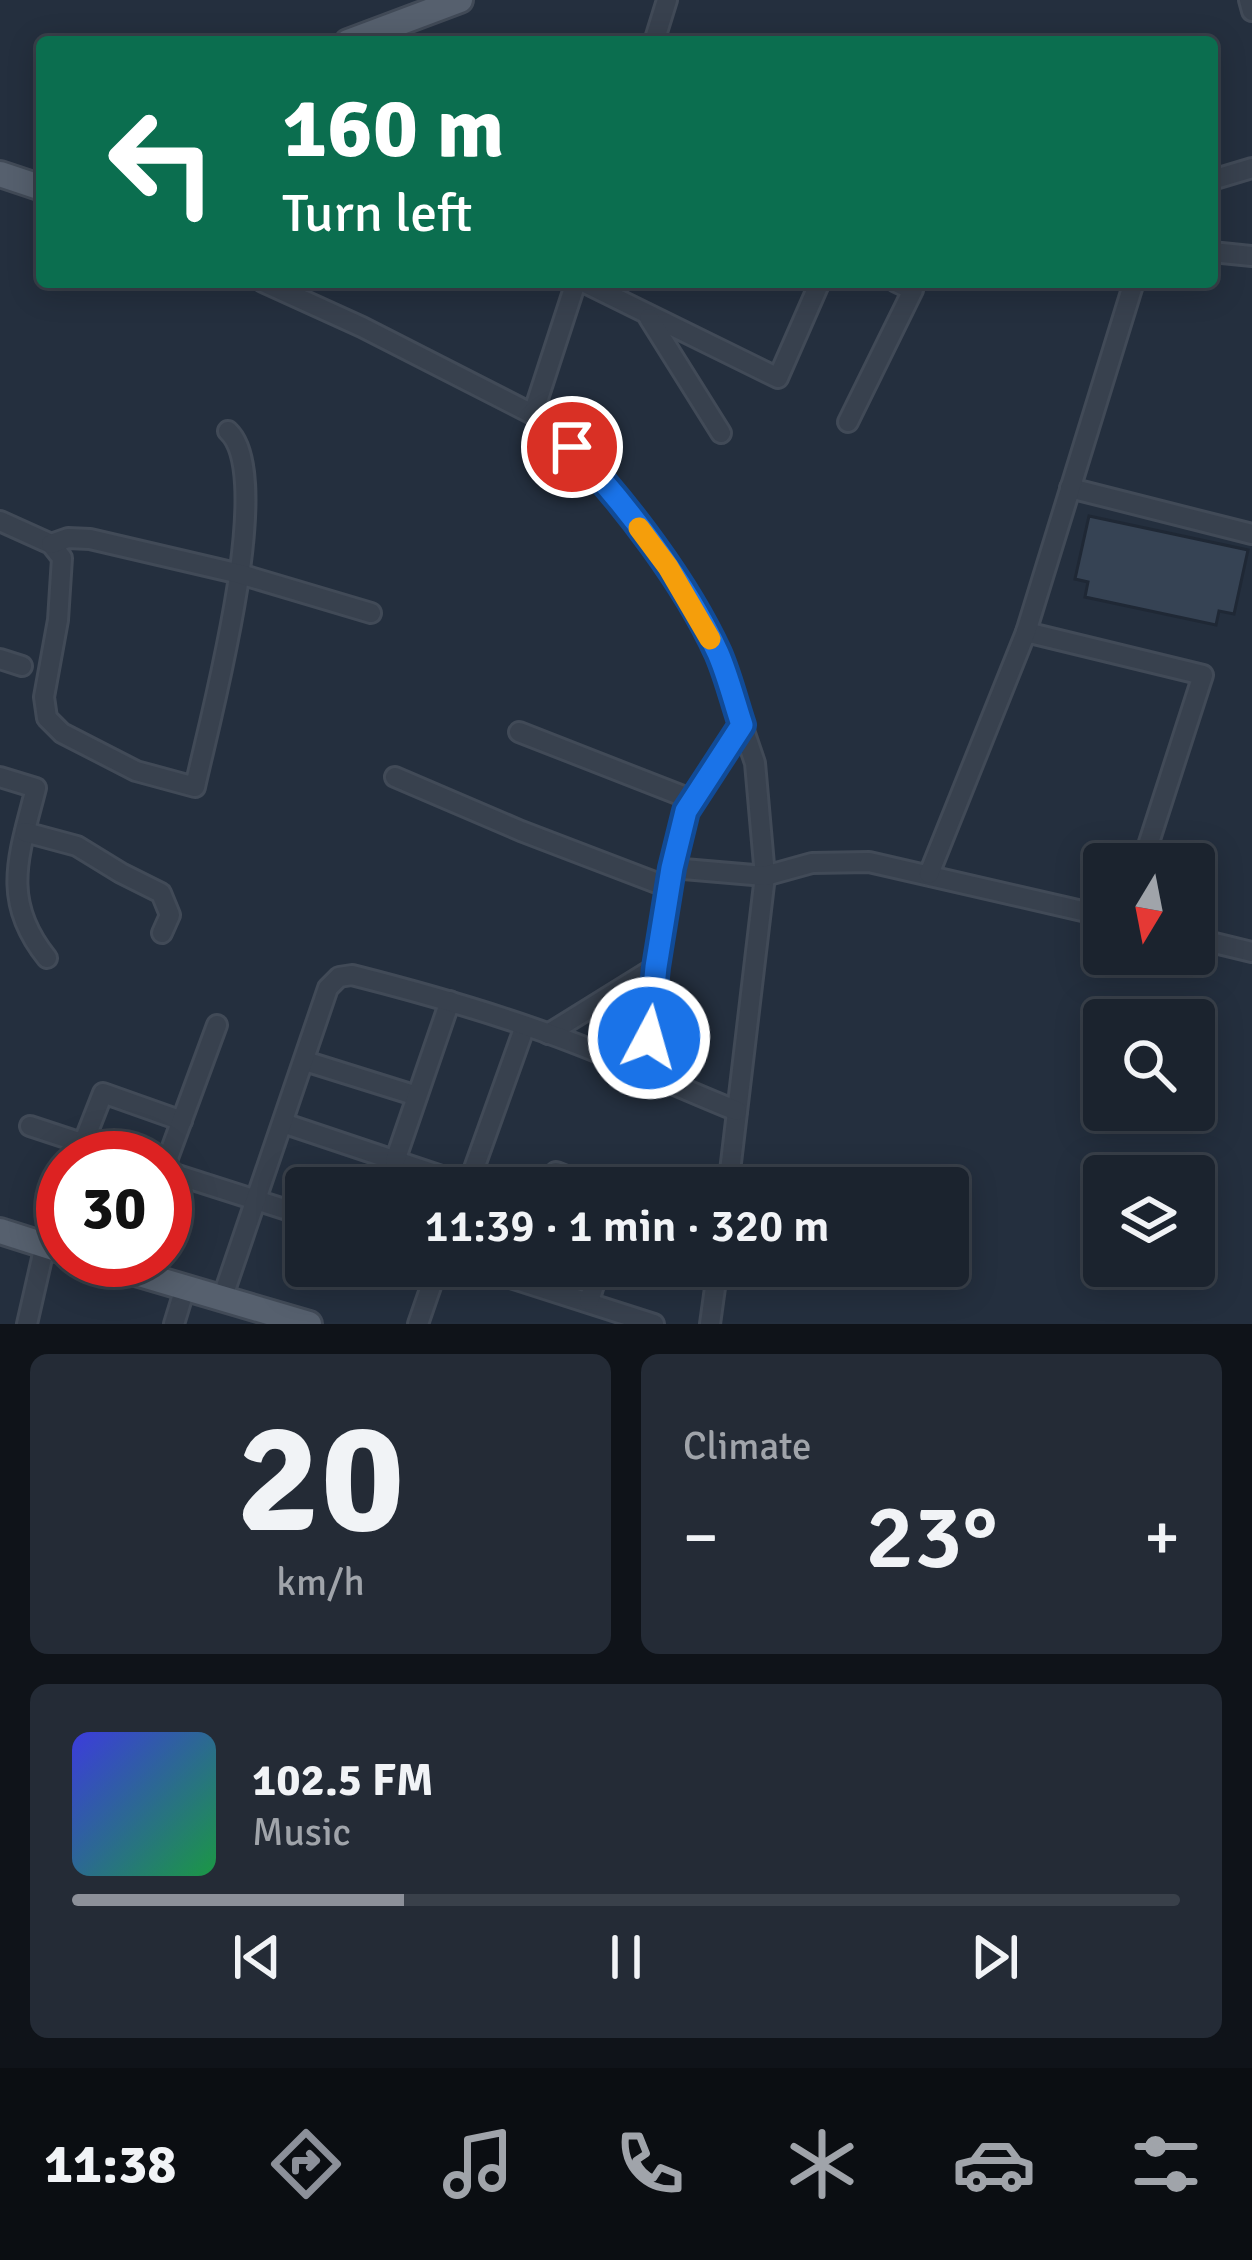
<!DOCTYPE html>
<meta charset="utf-8">
<style>
body{margin:0;font-family:Signika,sans-serif;background:#242b36;color:#f1f3f6;height:100vh;display:flex;flex-direction:column;font-size:45px;white-space:nowrap}
*{box-sizing:border-box;margin:0}
p{font-size:39px;color:#a0a4aa}
.icon{flex:none;width:66px;height:66px;fill:none;stroke:currentColor;stroke-width:2;stroke-linecap:round;stroke-linejoin:round}
.map{position:relative;height:1324px;overflow:hidden}
.details{display:flex;flex-direction:column;gap:30px;padding:30px;background:#0f1319;flex:1}
.details>*{flex:none}
.top-card{position:absolute;left:36px;top:36px;width:1182px;height:252px;border-radius:12px;box-shadow:0 6px 30px #0003,0 0 0 3px #39404a;background:#0b6e4f;color:#fff;overflow:hidden}
.needle{width:78px;rotate:190deg}
.buttons{position:absolute;left:1083px;top:843px;display:grid;gap:24px}
.buttons a{display:grid;place-items:center;width:132px;height:132px;border-radius:12px;background:#1b232e;box-shadow:0 6px 30px #0003,0 0 0 3px #39404a;font-size:60px}
.speed{position:absolute;left:36px;top:1131px;display:flex;gap:24px;font-size:60px;font-weight:700;text-align:center}
.speed>*{display:grid;place-content:center;width:156px;height:156px;border-radius:50%;background:#1b232e;box-shadow:0 6px 30px #0003,0 0 0 3px #39404a;line-height:1}
.speed .limit{border:18px solid #d22;background:#fff;color:#111}
.pin{position:absolute;display:grid;place-items:center;width:102px;height:102px;color:#fff;margin:-51px;border:6px solid #fff;border-radius:50%;box-shadow:0 3px 12px #0007}
.me{position:absolute;width:132px;margin:-66px;rotate:6deg;stroke-linejoin:round;filter:drop-shadow(0 0 9px #0008)}
.turn{display:flex;align-items:center;gap:42px;height:252px;padding:0 48px;font-size:54px}
.turn .icon{width:156px;height:156px;stroke-width:2.5}
.turn b{display:block;font-size:84px;line-height:102px}
.big{font-size:90px;font-weight:600;line-height:1.1}
.details .widget{flex:1;display:flex;flex-direction:column;justify-content:center;gap:18px;min-width:0;padding:0 42px;border-radius:18px;background:#242b36}
.details .dial{align-items:center;gap:0}
.dial b{font-size:156px;line-height:1}
.song{display:flex;align-items:center;gap:36px}
.cover{width:144px;height:144px;border-radius:18px;background:linear-gradient(135deg,hsl(240 70% 55%),hsl(140 70% 35%))}
.played{height:12px;border-radius:6px;background:linear-gradient(90deg,#8c9099 30%,#39404a 30%)}
.keys{display:flex;justify-content:space-around;direction:ltr}
.heat{display:flex;justify-content:space-between;align-items:center;font-size:66px;direction:ltr}
.details .tiles{flex:1;display:grid;gap:30px;grid-template-columns:1fr 1fr}
.widget:last-child{grid-column:span 2}
.trip{position:absolute;left:285px;top:1167px;width:684px;height:120px;border-radius:12px;background:#1b232e;box-shadow:0 6px 30px #0003,0 0 0 3px #39404a;font-weight:600;line-height:120px;text-align:center}
.tab-bar{display:flex;height:192px;justify-content:space-around;align-items:center;background:#0b0e12;color:#a0a4aa}
.tab-bar .icon{width:84px;height:84px}
.tab-bar .on{color:#8c9099}
.tab-bar b{font-size:54px;color:#f1f3f6}
.map>svg:first-child{display:block}
.building{fill:#364354;stroke:#1f2835;stroke-width:3}
.lines{fill:none;stroke-linecap:round;stroke-linejoin:round}
.minor-casing{stroke:#414a57;stroke-width:24}
.major-casing{stroke:#414a57;stroke-width:30}
.minor{stroke:#38414e;stroke-width:18}
.major{stroke:#56606e;stroke-width:24}
.route-casing{stroke:#114b97;stroke-width:30}
.route{stroke:#1a73e8;stroke-width:21}
.slow{stroke:#f59e0b;stroke-width:21}
</style>
<div class="map">
<svg width="1252" height="1324" viewBox="0 0 1252 1324">
<rect width="100%" height="100%" fill="#242f3e"/>
<!-- building -->
<polygon class="building" points="1089,516 1248,550 1234,614 1219,611 1216,625 1085,597 1088,582 1075,579"/>
<g class="lines">
<defs>
<g id="minor">
<polyline points="1249,0 1252,11"/>
<polyline points="654,42 667,0"/>
<polyline points="1212,180 1252,168"/>
<polyline points="1212,252 1252,256"/>
<polyline points="263,282 362,327 548,422 595,471 668,567 718,654 755,763 765,876 728,1188"/>
<polyline points="583,282 778,378 820,282"/>
<polyline points="649,318 721,433"/>
<polyline points="533,414 576,282"/>
<polyline points="848,422 913,290 896,282"/>
<polyline points="1070,488 1252,534"/>
<path d="M 0,521 L 51,544 L 62,558 L 58,620 L 44,697 L 47,718 L 62,733 L 136,771 L 195,787 C 209,722 277,476 228,431"/>
<polyline points="51,544 68,538 90,539 240,574 371,613"/>
<polyline points="1026,632 1203,675 1142,864"/>
<polyline points="0,659 22,666"/>
<polyline points="519,732 693,800"/>
<path d="M 0,777 L 36,788 C 19,855 0,900 47,958"/>
<polyline points="395,777 521,831 670,888"/>
<polyline points="25,832 77,846 121,873 161,893 170,915 162,933"/>
<polyline points="672,868 765,876 812,863 869,862 1104,916"/>
<polyline points="929,874 1026,632 1134,282"/>
<polyline points="1194,938 1252,952"/>
<polyline points="548,1034 656,967"/>
<polyline points="305,1061 417,1096"/>
<polyline points="646,1073 656,967 672,868 685,811 742,725"/>
<polyline points="283,1123 468,1185"/>
<polyline points="30,1126 127,1158"/>
<polyline points="83,1144 103,1093 182,1121"/>
<polyline points="395,1161 450,1001"/>
<polyline points="165,1166 217,1025"/>
<polyline points="165,1171 306,1216"/>
<polyline points="467,1188 525,1026"/>
<polyline points="550,1188 556,1172 596,1188"/>
<polyline points="473,1266 654,1324"/>
<path d="M 222,1299 L 328,988 L 339,977 L 352,975 C 427,994 501,1015 574,1043 C 629,1064 682,1089 737,1111"/>
<polyline points="589,1301 600,1266"/>
<polyline points="27,1324 45,1245"/>
<polyline points="174,1324 185,1288"/>
<polyline points="418,1324 438,1266"/>
<polyline points="710,1324 718,1266"/>
</g>
<g id="major">
<polyline points="348,42 460,0"/>
<polyline points="0,174 42,188"/>
<polyline points="0,1231 63,1251"/>
<polyline points="92,1260 309,1324"/>
</g>
</defs>
<!-- minor casing -->
<use href="#minor" class="minor-casing"/>
<!-- major casing -->
<use href="#major" class="major-casing"/>
<!-- minor -->
<use href="#minor" class="minor"/>
<!-- major -->
<use href="#major" class="major"/>
</g>
<g class="lines">
<defs>
<path id="route" d="M 572,447 C 625,503 686,583 718,653 C 728,676 734,701 742,725 L 686,811 L 672,868 L 656,967 L 649,1038"/>
</defs>
<!-- route casing -->
<use href="#route" class="route-casing"/>
<!-- route -->
<use href="#route" class="route"/>
<!-- slow -->
<polyline class="slow" points="639,528 668,567 710,639"/>
</g>
</svg>
<div class="buttons">
<a><svg class="needle" viewBox="-14 -14 28 28"><path d="M0-13l5 13h-10z" fill="#e53935"/><path d="M0 13l5-13h-10z" fill="#a0a4aa"/></svg></a>
<a><svg class="icon" aria-label="search" viewBox="0 0 24 24"><circle cx="10" cy="10" r="6"/><path d="M15 15l6 6"/></svg></a>
<a><svg class="icon" aria-label="layers" viewBox="0 0 24 24"><path d="M12 4l9 5-9 5-9-5zM3 14l9 5 9-5"/></svg></a>
</div>
<div class="speed"><div class="limit">30</div></div>
<div class="pin" style="left:572px;top:447px;background:#d93025"><svg class="icon" aria-label="arrive" viewBox="0 0 24 24"><path d="M6 21V4h12l-3 4 3 4H6"/></svg></div>
<svg class="me" style="left:649px;top:1038px" viewBox="-20 -20 40 40"><circle r="17" fill="#1a73e8" stroke="#fff" stroke-width="3"/><path d="M0-11L8 9 0 5-8 9z" fill="#fff"/></svg>
<div class="trip">11:39 · 1 min · 320 m</div>
<div class="top-card">
<div class="turn"><svg class="icon" aria-label="left" viewBox="0 0 24 24"><path d="M17 20v-9H6M10 6l-5 5 5 5"/></svg><div><b>160 m</b>Turn left</div></div>
</div>
</div>
<section class="details">
<div class="tiles">
<div class="widget dial"><b>20</b><p>km/h</p></div>
<div class="widget"><p>Climate</p>
<div class="heat"><a>−</a><b class="big">23°</b><a>+</a></div>
</div>
<div class="widget">
<div class="song"><i class="cover"></i><div><b>102.5 FM</b><p>Music</p></div></div>
<div class="played"></div>
<div class="keys"><svg class="icon" aria-label="previous" viewBox="0 0 24 24"><path d="M18 5L8 12l10 7zM5 5v14"/></svg><svg class="icon" aria-label="pause" viewBox="0 0 24 24"><path d="M8 5v14M16 5v14"/></svg><svg class="icon" aria-label="next" viewBox="0 0 24 24"><path d="M6 5l10 7-10 7zM19 5v14"/></svg></div>
</div>
</div>
</section>
<nav class="tab-bar">
<b>11:38</b>
<svg class="icon on" aria-label="directions" viewBox="0 0 24 24"><path d="M12 3l9 9-9 9-9-9zM9 14v-3h6M13 9l2 2-2 2"/></svg>
<svg class="icon" aria-label="music" viewBox="0 0 24 24"><path d="M9 18V5l10-2v13"/><circle cx="6" cy="18" r="3"/><circle cx="16" cy="16" r="3"/></svg>
<svg class="icon" aria-label="phone" viewBox="0 0 24 24"><path d="M5 4h4l2 5-3 2q2 4 5 5l2-3 5 2v4C11 20 4 13 5 4z"/></svg>
<svg class="icon" aria-label="climate" viewBox="0 0 24 24"><path d="M12 3v18M4 7l16 10M4 17L20 7"/></svg>
<svg class="icon" aria-label="car" viewBox="0 0 24 24"><path d="M5 17H2v-5l4-1 3-4h7l3 4 3 1v5h-3M9 17h6M6 11h13"/><circle cx="7" cy="17" r="2"/><circle cx="17" cy="17" r="2"/></svg>
<svg class="icon" aria-label="filters" viewBox="0 0 24 24"><path d="M4 7h16M4 17h16"/><circle cx="9" cy="7" r="2"/><circle cx="15" cy="17" r="2"/></svg>
</nav>
